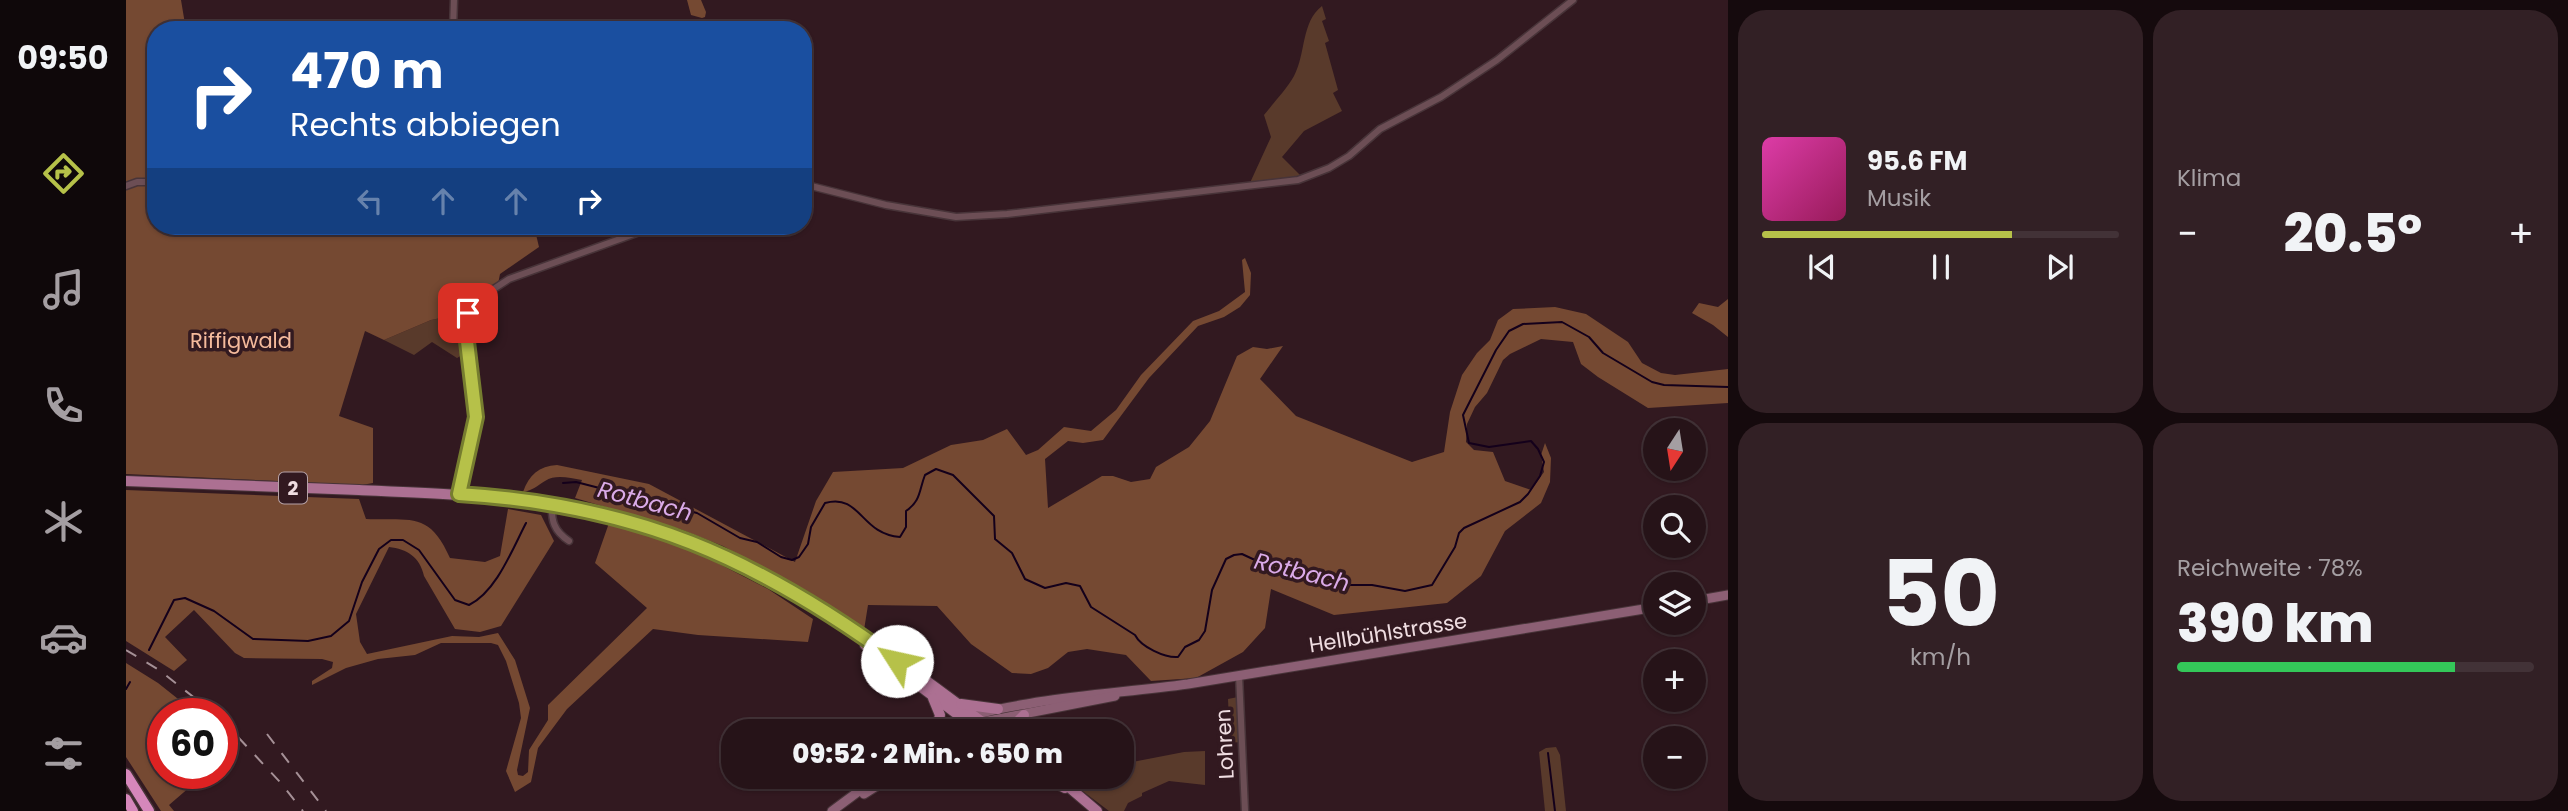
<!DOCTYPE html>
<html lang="de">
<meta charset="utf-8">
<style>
body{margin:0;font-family:Poppins,sans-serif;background:#322025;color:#f1f3f6;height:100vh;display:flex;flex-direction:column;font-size:26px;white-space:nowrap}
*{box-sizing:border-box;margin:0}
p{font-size:23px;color:#a49ea2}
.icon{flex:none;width:38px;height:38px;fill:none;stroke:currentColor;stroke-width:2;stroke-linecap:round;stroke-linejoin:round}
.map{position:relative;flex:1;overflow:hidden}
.drawer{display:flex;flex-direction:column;gap:10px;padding:10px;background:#150a0d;width:840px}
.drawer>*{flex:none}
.top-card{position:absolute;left:21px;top:21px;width:665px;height:214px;border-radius:28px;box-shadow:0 2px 5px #0004,0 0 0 2px #423237;background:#1a4fa0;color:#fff;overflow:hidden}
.needle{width:46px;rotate:192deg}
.buttons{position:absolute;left:1517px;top:418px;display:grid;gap:14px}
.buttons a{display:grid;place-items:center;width:63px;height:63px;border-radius:50%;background:#261318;box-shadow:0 2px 5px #0004,0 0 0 2px #423237;font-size:35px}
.speed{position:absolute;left:21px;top:698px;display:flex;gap:14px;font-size:35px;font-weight:700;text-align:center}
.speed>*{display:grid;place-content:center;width:91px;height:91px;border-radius:50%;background:#261318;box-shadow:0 2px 5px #0004,0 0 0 2px #423237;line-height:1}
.speed .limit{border:10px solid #d22;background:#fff;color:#111}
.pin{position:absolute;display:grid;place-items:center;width:60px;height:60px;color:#fff;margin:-30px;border-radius:14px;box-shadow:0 4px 10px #0006}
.me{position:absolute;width:77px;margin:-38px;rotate:305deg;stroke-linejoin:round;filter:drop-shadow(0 0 5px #0008)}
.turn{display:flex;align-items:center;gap:24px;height:147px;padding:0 28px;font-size:32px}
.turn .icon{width:91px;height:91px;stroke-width:2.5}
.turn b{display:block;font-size:49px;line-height:60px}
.lanes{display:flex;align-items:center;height:66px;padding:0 28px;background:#0003;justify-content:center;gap:35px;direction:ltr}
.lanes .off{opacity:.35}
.big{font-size:52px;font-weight:800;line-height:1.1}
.drawer .card{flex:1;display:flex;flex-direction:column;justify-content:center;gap:10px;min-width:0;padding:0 24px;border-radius:28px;background:#322025}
.drawer .dial{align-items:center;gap:0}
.dial b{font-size:91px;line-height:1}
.song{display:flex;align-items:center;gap:21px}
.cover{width:84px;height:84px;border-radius:10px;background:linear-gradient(135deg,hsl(320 70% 55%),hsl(330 70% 35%))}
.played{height:7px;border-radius:4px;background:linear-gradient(90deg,#b6c149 70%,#423237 70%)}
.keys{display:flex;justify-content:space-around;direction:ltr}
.heat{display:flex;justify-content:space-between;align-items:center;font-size:38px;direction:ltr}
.charge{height:10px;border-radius:5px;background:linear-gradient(90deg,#34c759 78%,#423237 0)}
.drawer .tiles{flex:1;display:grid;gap:10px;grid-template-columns:repeat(2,1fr)}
.trip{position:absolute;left:595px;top:719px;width:413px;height:70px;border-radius:28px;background:#261318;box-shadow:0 2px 5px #0004,0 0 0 2px #423237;font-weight:800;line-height:70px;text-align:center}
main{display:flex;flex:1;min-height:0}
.dock{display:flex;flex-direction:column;width:126px;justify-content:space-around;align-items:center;background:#0f080a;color:#a49ea2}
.dock .icon{width:49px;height:49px}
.dock .active{color:#b6c149}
.dock b{font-size:32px;color:#f1f3f6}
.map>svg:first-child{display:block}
.green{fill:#593a2b}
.forest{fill:#754932}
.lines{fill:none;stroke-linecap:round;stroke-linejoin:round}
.stream{stroke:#14001b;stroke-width:2}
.minor-casing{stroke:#483439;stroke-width:9}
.secondary-casing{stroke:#483439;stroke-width:11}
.primary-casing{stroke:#483439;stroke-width:12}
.motorway-casing{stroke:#483439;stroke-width:13}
.minor{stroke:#6c4e55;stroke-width:6}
.secondary{stroke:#8c5f74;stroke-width:9}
.primary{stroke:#ac7092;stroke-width:10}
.motorway{stroke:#d687bb;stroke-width:10}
.rail{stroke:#a59096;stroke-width:2;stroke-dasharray:12 12;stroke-linecap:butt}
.route-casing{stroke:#767d2f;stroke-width:18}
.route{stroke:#b6c149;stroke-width:12}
.labels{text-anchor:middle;stroke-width:7;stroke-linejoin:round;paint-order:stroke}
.shield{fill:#321920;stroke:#b6a2a7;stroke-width:2}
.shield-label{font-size:19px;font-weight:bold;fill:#efdde1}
.park-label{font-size:21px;fill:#f5ba9c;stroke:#321920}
.street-label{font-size:21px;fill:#efdde1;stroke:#321920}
.water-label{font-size:23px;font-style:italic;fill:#daaae8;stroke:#321920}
</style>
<main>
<nav class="dock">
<b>09:50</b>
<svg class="icon active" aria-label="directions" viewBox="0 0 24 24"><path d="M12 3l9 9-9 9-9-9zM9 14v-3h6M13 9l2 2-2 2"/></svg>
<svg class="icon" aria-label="music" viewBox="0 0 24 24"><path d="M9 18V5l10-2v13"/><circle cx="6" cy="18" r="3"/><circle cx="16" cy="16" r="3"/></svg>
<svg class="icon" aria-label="phone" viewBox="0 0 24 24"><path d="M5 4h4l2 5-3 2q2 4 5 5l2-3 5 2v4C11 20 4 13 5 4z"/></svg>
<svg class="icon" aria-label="climate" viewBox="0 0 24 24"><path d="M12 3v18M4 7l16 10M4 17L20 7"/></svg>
<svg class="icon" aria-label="car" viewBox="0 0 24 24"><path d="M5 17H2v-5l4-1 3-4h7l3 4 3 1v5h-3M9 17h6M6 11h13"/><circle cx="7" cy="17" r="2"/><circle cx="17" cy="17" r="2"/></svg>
<svg class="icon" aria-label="filters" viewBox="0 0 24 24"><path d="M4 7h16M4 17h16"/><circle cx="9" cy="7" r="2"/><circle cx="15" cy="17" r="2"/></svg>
</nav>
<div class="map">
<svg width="1602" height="811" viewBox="0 0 1602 811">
<rect width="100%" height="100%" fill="#321920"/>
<!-- green -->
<g class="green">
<path d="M 1196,6 L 1200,19 L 1196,21 L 1203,41 L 1199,43 L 1212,90 L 1207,93 L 1216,111 L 1178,131 L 1156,157 L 1176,177 L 1123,185 L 1145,137 L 1138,115 C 1148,102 1160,90 1168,76 C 1180,54 1175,22 1196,6 Z"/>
<polygon points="340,313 336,323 341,352 331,358 306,342 288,355 258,340 305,320"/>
<polygon points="1112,697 1114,742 1104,743 1102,699"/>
<polygon points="1430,747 1434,755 1440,811 1419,811 1413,752 1420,748"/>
<polygon points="1079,751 1079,785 1043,781 1016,793 1016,796 1002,803 998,811 983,811 938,777 996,777 996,764 1058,752"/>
</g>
<!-- forest -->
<g class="forest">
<polygon points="0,0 55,0 60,30 30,30 30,180 0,184"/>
<polygon points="561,0 575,0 580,12 579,17 576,18 565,15"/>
<polygon points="30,184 30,226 408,226 413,247 374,274 372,284 340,313 305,320 258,340 239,331 213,416 247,428 247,483 236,485 0,474 0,188 13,185"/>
<path d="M 1119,258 L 1125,273 L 1124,295 L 1114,307 L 1098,317 L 1072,326 L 1023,378 L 977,440 L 957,443 L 942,441 L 919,459 L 922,508 L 976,476 L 987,476 L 1005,482 L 1024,479 L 1030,467 L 1063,447 L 1084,421 L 1111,356 L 1127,347 L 1141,349 L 1157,346 L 1134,379 L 1170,416 L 1286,462 L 1318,452 L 1324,412 L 1336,375 L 1351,353 L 1364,340 L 1372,320 L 1387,309 L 1429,307 L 1460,314 L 1502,342 L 1516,363 L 1535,373 L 1549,375 L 1602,369 L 1602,403 L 1522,408 L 1472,377 L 1455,364 L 1447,342 L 1415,339 L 1384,354 L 1377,360 L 1361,393 L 1349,407 L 1341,424 L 1340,442 L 1348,450 L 1367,452 L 1379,481 L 1405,490 L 1418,472 L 1415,455 L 1419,443 L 1425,458 L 1424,482 L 1415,503 L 1379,531 L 1355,576 L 1321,603 L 1208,615 L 1145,589 L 1139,628 L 1117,652 L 1070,678 L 1025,681 L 1000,655 L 961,649 L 942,652 L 922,668 L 905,674 L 886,673 L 845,644 L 811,606 L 742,605 L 738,630 L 683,592 L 597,546 L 554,529 L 449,498 L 456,480 C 443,478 430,474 419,481 C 411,486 407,490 397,492 C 403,475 413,466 431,465 L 523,484 L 669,562 L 690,501 L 707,472 L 777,468 L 825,445 L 857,440 L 881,429 L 900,455 L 912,450 L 938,427 L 965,431 L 990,410 L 1015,375 L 1067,321 L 1093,311 L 1119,292 L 1116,260 Z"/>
<polygon points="1602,299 1602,337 1587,325 1566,313 1573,303 1592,307"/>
<path d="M 0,490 L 233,499 L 240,519 C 285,521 303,511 324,558 L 359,562 L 374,556 L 382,509 L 415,515 L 428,541 L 375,626 L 354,632 L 329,629 L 298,576 C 294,557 281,549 263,547 L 230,614 L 234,642 L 241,654 L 326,636 L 353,637 L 372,633 L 389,660 L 404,708 L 391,770 L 392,775 L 397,776 L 402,772 L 403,750 L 422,720 L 422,705 L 521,608 L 469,563 L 483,523 L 570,552 L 642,589 L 687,619 L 682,642 L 572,635 L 527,629 L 441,709 L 412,748 L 405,782 L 389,792 L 380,771 L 395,718 L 393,703 L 380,661 L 372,645 L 365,643 L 315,643 L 289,655 L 252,659 L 220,668 L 186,685 L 186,681 L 206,668 L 207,662 L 196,659 L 118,658 L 109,653 L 68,610 L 39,637 L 61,660 L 48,671 L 0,641 Z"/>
<polygon points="0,663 32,683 71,714 37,714 37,774 79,774 43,805 48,811 35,811 0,757"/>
</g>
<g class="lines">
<!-- stream -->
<g class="stream">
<path d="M 437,483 L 450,482 L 571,513 L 614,538 L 631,542 L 655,557 L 666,560 L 673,557 L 682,544 L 685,527 L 699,503 C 735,493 734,534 774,537 L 780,527 L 780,511 C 795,501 793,490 799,475 L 810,469 L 827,475 L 868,516 L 869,539 L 886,553 L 899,579 L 919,588 L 940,583 L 954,586 L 965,607 L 1009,635 C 1015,647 1039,658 1052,657 L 1059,647 L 1073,640 L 1079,631 L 1086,590 L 1100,559 L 1108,555 L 1116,554 L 1144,567 L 1216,585 L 1246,585 L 1279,591 L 1306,585 L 1329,547 L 1333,533 L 1338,528 L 1394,502 L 1402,494 L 1414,476 L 1418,462 L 1412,449 L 1405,441 L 1363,447 L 1343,443 L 1337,415 L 1370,350 L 1383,331 L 1397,324 L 1436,322 L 1463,337 L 1477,353 L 1526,382 L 1538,385 L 1602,387"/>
<path d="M 23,650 L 48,600 L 59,598 L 88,611 L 127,639 L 182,641 L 205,636 L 223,621 L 236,582 L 253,549 L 265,540 L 277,540 L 293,550 L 329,600 L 343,605 C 370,592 386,550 400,523"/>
<polyline points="0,689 4,682"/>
<polyline points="1422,753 1429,811"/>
</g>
<defs>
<g id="minor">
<polyline points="327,30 328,0"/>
<polyline points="677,184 760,205 830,217 881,214 1172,180 1203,168 1223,156 1254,129 1315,97 1371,60 1447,0"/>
<polyline points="0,186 11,182 30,182"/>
<polyline points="333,494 350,417 340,333 342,313 360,294 383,279 530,226"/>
<path d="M 426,503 C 425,521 428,531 443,541"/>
<polyline points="1113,675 1119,811"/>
</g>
<g id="secondary">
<polyline points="1568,601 1602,595"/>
<path d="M 816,732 C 843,711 880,708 912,702 C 962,694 1012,691 1062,684 L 1530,607"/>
<polyline points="834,732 857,722 989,696"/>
<polyline points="738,794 765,777"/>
<polyline points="706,811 752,777"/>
</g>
<g id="primary">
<path d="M 0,481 C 78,484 155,487 233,490 C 356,495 464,499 580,547 C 686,591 778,665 870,732"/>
<polyline points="739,645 855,732"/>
<polyline points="807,698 814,715 810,732"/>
<polyline points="835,704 872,709"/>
<polyline points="887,732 890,723 898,715"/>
<polyline points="918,777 939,788"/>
<polyline points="931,777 971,811"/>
</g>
<g id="motorway">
<polyline points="0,774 23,811"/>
<polyline points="0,799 7,811"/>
</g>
</defs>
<!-- minor casing -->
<use href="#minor" class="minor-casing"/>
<!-- secondary casing -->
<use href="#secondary" class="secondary-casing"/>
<!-- primary casing -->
<use href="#primary" class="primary-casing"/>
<!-- motorway casing -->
<use href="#motorway" class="motorway-casing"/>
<!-- minor -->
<use href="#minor" class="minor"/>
<!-- secondary -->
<use href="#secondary" class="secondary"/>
<!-- primary -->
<use href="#primary" class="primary"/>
<!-- motorway -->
<use href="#motorway" class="motorway"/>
<!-- rail -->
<g class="rail">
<polyline points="0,650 33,670 89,714"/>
<polyline points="96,720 154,782 177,811"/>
<polyline points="141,734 200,811"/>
</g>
</g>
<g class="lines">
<defs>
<path id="route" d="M 342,313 L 340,333 L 350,417 L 333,494 C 510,505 629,557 771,661"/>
</defs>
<!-- route casing -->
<use href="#route" class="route-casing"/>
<!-- route -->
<use href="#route" class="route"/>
</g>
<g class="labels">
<!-- shield labels -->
<rect class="shield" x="153" y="472.5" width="28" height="31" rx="5"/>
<g class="shield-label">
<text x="167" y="495">2</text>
</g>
<!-- park labels -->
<g class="park-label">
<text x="115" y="348">Riffigwald</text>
</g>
<!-- street labels -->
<g class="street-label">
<text transform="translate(1262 633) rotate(-9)" y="7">Hellbühlstrasse</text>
<text transform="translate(1099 744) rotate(-93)" y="7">Lohren</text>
</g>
<!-- water labels -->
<g class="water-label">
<text transform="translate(519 501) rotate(15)" y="8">Rotbach</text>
<text transform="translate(1176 572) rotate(14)" y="8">Rotbach</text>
</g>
</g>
</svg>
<div class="buttons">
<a><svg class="needle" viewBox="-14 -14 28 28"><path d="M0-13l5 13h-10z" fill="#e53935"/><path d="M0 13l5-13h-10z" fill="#a49ea2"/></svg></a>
<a><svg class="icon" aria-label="search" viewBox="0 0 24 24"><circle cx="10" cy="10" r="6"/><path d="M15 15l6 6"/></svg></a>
<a><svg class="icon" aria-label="layers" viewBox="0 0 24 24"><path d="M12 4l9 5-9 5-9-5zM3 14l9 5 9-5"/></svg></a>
<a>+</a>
<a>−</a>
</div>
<div class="speed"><div class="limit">60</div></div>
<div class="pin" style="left:342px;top:313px;background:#d93025"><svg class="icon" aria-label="arrive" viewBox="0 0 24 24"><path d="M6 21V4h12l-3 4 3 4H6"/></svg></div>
<svg class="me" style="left:771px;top:661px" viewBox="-20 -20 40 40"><circle r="19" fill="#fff"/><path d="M0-13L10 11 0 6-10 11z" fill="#b6c149"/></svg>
<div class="trip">09:52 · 2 Min. · 650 m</div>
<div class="top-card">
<div class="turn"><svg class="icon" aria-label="right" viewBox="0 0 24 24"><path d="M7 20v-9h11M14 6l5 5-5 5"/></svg><div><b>470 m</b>Rechts abbiegen</div></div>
<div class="lanes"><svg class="icon off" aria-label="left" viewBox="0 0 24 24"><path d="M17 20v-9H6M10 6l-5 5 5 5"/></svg><svg class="icon off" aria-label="ahead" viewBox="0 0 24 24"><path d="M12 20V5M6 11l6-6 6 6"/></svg><svg class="icon off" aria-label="ahead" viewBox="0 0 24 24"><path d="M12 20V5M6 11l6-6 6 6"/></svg><svg class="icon" aria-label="right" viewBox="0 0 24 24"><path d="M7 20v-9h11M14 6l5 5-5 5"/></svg></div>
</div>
</div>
<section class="drawer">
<div class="tiles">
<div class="card">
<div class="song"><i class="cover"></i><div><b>95.6 FM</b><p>Musik</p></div></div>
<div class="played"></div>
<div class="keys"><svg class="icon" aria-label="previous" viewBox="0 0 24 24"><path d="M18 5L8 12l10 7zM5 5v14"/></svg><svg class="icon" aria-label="pause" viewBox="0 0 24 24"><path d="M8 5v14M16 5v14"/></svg><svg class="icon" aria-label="next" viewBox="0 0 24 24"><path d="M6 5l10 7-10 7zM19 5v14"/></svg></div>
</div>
<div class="card"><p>Klima</p>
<div class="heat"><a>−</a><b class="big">20.5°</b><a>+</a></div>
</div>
<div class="card dial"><b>50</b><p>km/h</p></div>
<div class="card"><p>Reichweite · 78%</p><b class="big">390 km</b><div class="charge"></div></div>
</div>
</section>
</main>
